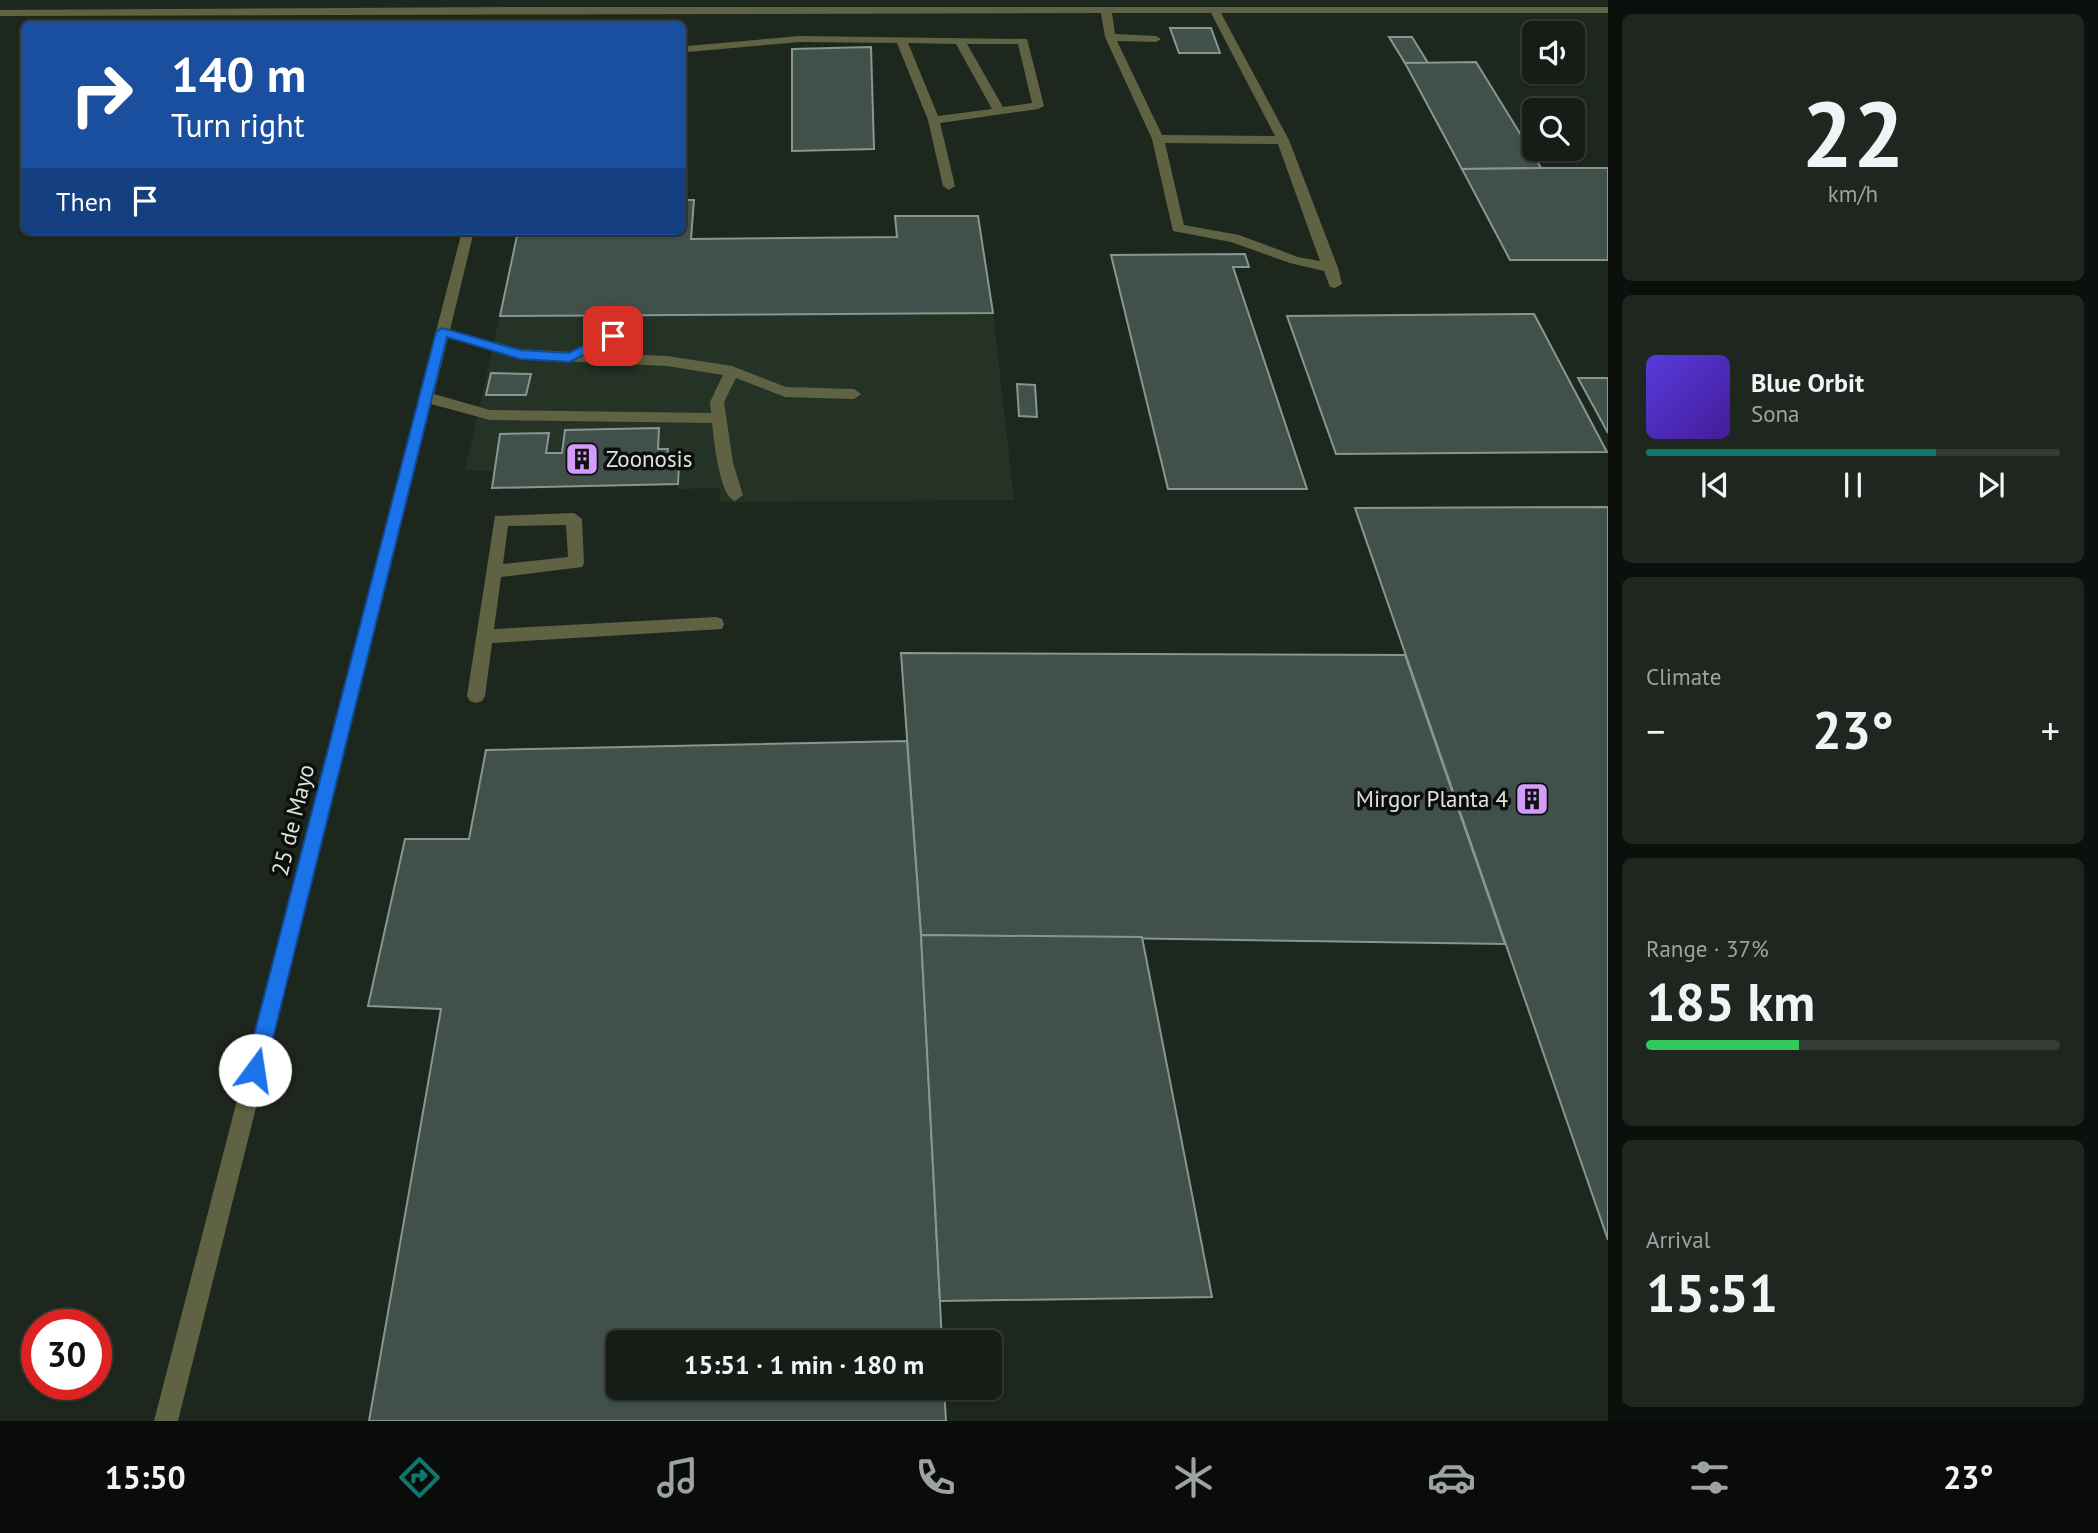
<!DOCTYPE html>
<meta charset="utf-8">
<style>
body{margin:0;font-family:"PT Sans",sans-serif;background:#1f261f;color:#f1f3f6;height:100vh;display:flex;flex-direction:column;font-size:26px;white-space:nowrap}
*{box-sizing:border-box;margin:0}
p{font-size:23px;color:#9ea2a1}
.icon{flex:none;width:38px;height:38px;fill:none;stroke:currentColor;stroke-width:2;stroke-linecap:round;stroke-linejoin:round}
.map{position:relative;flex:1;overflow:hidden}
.side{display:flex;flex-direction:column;gap:14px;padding:14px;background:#0c100c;width:490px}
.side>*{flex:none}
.hud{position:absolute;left:21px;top:21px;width:665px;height:214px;border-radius:10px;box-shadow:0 2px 5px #0004,0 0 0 2px #353b35;background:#1a4fa0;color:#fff;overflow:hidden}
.tools{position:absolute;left:1522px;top:21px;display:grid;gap:14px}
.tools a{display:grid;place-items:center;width:63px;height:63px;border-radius:10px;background:#161d16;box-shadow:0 2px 5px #0004,0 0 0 2px #353b35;font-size:35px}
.speed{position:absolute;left:21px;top:1309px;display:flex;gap:14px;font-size:35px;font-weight:700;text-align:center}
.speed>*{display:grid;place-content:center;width:91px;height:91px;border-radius:50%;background:#161d16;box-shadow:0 2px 5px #0004,0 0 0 2px #353b35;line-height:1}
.speed .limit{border:10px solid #d22;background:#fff;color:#111}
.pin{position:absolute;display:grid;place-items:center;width:60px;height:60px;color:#fff;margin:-30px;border-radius:14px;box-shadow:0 4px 10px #0006}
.me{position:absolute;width:77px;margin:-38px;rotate:14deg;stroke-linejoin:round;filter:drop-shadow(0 0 5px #0008)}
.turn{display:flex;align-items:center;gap:24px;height:147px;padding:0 35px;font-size:32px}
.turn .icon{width:91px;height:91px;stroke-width:2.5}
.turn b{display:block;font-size:49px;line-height:60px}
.then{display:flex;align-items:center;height:66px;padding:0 35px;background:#0003;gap:14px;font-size:26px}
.big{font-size:52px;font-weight:600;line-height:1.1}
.side .tile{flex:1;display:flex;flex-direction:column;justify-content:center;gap:10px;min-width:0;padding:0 24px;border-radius:10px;background:#1f261f}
.side .dial{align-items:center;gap:0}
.dial b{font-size:91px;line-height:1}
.song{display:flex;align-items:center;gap:21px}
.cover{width:84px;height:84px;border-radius:10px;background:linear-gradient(135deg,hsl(250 70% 55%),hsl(260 70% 35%))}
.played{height:7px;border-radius:4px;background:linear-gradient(90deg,#0f766e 70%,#353b35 70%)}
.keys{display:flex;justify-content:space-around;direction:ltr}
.heat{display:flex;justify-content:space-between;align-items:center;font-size:38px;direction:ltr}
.charge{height:10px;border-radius:5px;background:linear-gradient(90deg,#34c759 37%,#353b35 0)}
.trip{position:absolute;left:606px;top:1330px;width:396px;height:70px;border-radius:10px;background:#161d16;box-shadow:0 2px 5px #0004,0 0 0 2px #353b35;font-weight:600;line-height:70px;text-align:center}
.tab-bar{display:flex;height:112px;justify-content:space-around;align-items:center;background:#090c09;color:#9ea2a1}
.tab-bar .icon{width:49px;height:49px}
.tab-bar .current{color:#0f766e}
.tab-bar b{font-size:32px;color:#f1f3f6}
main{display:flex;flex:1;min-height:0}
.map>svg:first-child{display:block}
.built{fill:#253326}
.building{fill:#42504c;stroke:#869691;stroke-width:2}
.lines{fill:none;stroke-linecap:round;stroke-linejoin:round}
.minor{fill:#606343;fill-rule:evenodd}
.route{fill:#1a73e8;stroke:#114b97;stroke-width:2}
.labels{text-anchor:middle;stroke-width:7;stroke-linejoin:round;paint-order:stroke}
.poi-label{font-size:23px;fill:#dde3dd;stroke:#0b0e0b;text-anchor:start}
.street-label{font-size:23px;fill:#dde3dd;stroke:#0b0e0b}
</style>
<main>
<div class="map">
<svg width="1608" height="1421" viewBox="0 0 1608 1421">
<rect width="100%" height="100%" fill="#1e271e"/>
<!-- built -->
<polygon class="built" points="993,313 1014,500 720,502 720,488 677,489 679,465 667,464 668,449 658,449 659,428 562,453 546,453 495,471 465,470 500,316"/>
<!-- building -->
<g class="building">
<polygon points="1170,28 1211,28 1220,53 1179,53"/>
<polygon points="1389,37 1412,37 1428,63 1405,63"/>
<polygon points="871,47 874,149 792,151 792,49"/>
<polygon points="1476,62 1537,161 1541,168 1462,169 1405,63"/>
<polygon points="1541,168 1608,168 1608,260 1510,260 1462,169"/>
<polygon points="682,200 694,200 691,239 897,237 895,216 978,216 993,313 500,316 518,231 682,231"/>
<polygon points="1245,254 1249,267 1233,267 1307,489 1168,489 1111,255"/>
<polygon points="1534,314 1607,452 1336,454 1287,316"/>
<polygon points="491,373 531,374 526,395 486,395"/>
<polygon points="1578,378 1608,378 1608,433"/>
<polygon points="1017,384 1035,385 1037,417 1019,416"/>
<polygon points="659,428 658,449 668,449 667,464 679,464 678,484 492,488 500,434 549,433 546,453 562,453 565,430"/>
<polygon points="1608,507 1608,1240 1355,508"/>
<polygon points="901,653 1405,655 1505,944 921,935"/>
<polygon points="907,741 921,935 942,1342 618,1342 618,1388 944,1388 946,1421 369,1421 441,1009 368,1006 405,839 469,839 486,750"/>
<polygon points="921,935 1142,937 1212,1297 940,1301"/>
</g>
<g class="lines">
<!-- minor -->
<g class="minor">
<path d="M 523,7 L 1608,7 L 1608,13 L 1221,13 L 1289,140 L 1338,268 L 1342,284 L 1335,288 L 1330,287 L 1324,271 L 1290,263 L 1231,242 L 1173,231 L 1152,139 L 1105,37 L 1101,13 L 0,16 L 0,10 ZM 1112,13 L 1211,13 L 1275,136 L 1162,135 L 1117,41 L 1156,42 L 1161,39 L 1156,36 L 1115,34 ZM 1165,143 L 1278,144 L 1320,261 L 1298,257 L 1239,235 L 1184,225 Z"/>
<path d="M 800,36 L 1027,39 L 1044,106 L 1038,109 L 940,123 L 955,186 L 949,190 L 943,186 L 928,120 L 897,43 L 800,42 L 687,52 L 682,50 L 683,47 L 687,46 ZM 908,43 L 956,44 L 992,109 L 938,116 ZM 967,44 L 1018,44 L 1032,103 L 1003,107 Z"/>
<path d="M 462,231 L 474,231 L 450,330 L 520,349 L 570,352 L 613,331 L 618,333 L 618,339 L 591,353 L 667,356 L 732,366 L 786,387 L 854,389 L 861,394 L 854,399 L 785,397 L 736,378 L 724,402 L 733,463 L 743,495 L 735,501 C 719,496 714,439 712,423 L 490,420 L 431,404 L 178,1421 L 154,1421 ZM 448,338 L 520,359 L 667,366 L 723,375 L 710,402 L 711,413 L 490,410 L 434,394 Z"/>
<path d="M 574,513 L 582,519 L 584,563 L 582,567 L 501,577 L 494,629 L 716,617 L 722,619 L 724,624 L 722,629 L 492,643 L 485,696 L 482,701 L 476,703 L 470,701 L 467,696 L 495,516 ZM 566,525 L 568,557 L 503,564 L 508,526 Z"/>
</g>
</g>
<!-- route -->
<polygon class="route" points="442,328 520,350 569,353 608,333 613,332 619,336 570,362 520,359 447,337 265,1070 262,1077 255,1080 248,1077 245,1070 436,332"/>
<!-- icons -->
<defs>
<symbol id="building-square" viewBox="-11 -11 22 22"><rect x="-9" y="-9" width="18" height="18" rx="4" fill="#d39cfc" stroke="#0b0e0b"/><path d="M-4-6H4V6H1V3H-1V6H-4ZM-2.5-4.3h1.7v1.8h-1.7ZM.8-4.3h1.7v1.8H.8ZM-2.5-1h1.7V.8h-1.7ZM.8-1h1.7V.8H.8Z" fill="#111"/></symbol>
</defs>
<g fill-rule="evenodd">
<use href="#building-square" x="563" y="440" width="38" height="38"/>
<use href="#building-square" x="1513" y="780" width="38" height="38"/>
</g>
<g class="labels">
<!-- poi labels -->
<g class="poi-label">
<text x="606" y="467">Zoonosis</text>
<text x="1508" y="807" text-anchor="end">Mirgor Planta 4</text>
</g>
<!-- street labels -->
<g class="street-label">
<text transform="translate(293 820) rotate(-76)" y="8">25 de Mayo</text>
</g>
</g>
</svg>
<div class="tools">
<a><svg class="icon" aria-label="sound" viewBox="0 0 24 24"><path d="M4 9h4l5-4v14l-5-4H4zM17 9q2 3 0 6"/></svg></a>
<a><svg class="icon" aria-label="search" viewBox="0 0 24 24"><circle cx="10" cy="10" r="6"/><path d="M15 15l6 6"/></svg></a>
</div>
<div class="speed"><div class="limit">30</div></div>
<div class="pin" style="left:613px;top:336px;background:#d93025"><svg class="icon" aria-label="arrive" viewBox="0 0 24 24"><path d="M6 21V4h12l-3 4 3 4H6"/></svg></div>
<svg class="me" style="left:255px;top:1070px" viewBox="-20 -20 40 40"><circle r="19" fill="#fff"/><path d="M0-13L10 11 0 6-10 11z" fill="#1a73e8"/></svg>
<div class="trip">15:51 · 1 min · 180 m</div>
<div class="hud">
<div class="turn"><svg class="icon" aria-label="right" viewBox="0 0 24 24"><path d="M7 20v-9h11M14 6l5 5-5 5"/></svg><div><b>140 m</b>Turn right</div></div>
<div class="then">Then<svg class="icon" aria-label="arrive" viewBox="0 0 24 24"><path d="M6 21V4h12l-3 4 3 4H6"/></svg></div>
</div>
</div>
<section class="side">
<div class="tile dial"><b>22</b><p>km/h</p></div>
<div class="tile">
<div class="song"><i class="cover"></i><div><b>Blue Orbit</b><p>Sona</p></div></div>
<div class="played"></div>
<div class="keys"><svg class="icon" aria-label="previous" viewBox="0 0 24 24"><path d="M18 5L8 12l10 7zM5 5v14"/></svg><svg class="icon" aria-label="pause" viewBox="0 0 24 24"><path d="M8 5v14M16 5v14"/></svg><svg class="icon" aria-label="next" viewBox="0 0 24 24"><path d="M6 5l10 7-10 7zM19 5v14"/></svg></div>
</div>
<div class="tile"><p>Climate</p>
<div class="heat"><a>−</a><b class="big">23°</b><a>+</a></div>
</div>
<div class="tile"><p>Range · 37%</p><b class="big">185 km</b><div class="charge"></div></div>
<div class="tile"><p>Arrival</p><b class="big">15:51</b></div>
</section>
</main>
<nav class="tab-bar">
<b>15:50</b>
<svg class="icon current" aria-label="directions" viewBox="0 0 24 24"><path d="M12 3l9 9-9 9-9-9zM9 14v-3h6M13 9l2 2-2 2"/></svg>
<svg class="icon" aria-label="music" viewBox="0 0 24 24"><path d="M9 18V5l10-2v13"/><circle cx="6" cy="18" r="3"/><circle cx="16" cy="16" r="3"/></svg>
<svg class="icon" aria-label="phone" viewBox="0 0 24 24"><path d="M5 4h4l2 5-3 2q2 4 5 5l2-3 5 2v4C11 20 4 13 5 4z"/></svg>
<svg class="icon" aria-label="climate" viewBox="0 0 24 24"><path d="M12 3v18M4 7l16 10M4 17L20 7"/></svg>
<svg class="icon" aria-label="car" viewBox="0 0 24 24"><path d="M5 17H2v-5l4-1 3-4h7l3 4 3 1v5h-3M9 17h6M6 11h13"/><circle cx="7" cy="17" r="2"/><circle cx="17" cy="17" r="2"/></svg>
<svg class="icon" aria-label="filters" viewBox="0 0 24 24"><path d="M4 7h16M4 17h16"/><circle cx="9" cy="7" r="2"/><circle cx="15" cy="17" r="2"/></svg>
<b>23°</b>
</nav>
